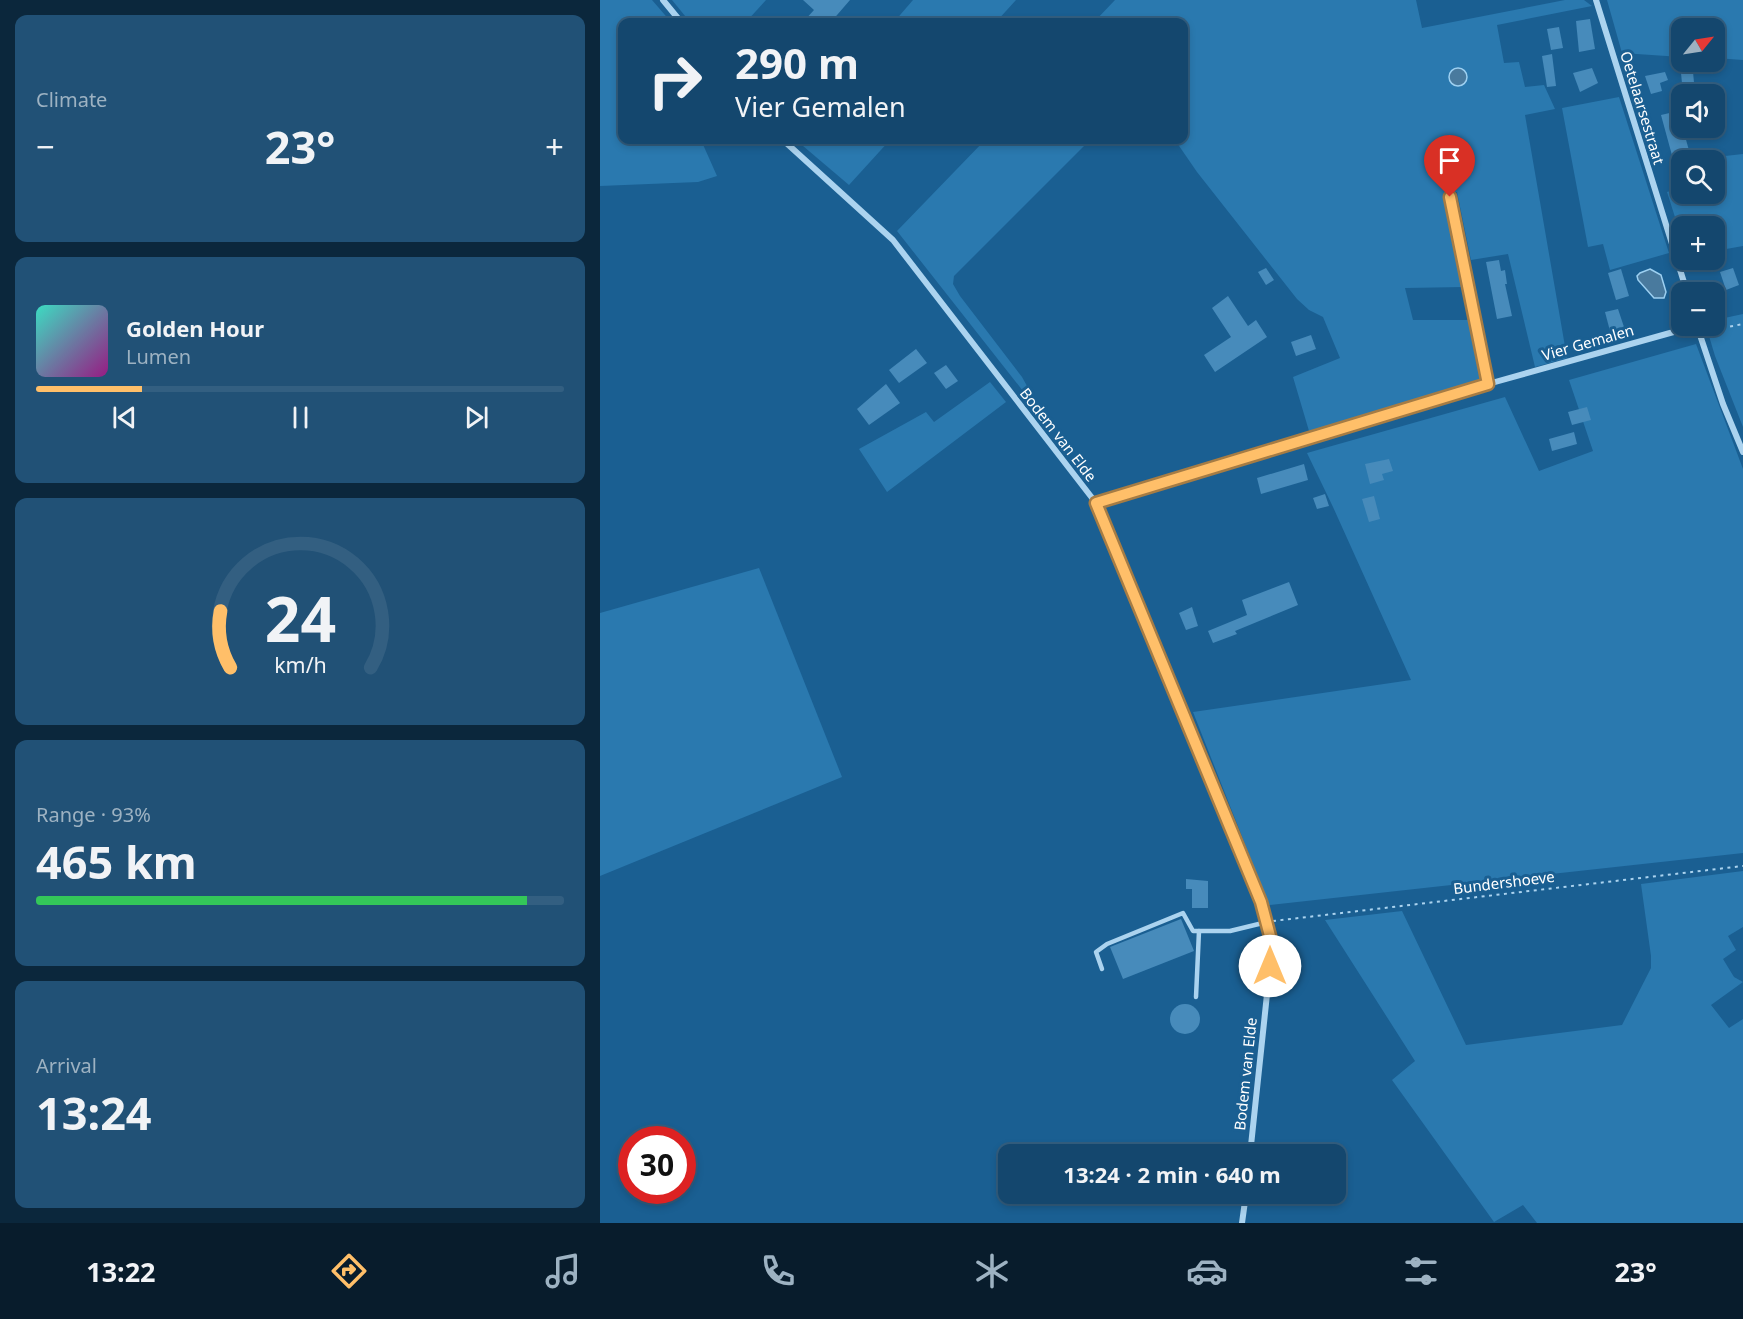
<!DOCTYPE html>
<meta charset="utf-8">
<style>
body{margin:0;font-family:"Noto Sans",sans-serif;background:#215176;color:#f1f3f6;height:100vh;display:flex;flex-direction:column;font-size:22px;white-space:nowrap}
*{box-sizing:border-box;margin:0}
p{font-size:20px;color:#9db2c2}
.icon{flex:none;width:33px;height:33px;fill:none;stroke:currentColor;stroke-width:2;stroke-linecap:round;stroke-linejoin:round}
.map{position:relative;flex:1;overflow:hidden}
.drawer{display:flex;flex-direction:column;gap:15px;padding:15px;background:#0b273c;width:600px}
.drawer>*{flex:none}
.guide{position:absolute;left:18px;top:18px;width:570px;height:126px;border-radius:12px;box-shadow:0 3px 9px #0003,0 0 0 2px #335f81;background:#14476e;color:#f1f3f6;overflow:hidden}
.needle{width:39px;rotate:60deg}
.buttons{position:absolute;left:1071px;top:18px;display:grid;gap:12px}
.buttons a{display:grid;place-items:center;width:54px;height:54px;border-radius:12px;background:#14476e;box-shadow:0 3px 9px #0003,0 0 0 2px #335f81;font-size:30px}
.speed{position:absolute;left:18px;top:1126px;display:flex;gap:12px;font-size:30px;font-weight:700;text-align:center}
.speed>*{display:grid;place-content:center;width:78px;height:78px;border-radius:50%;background:#14476e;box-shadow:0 3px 9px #0003,0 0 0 2px #335f81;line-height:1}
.speed .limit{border:9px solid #d22;background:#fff;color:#111}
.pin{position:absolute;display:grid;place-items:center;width:51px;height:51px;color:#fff;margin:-62px -26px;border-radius:50% 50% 50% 0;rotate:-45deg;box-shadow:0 0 6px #0007}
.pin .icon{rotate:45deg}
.me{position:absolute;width:66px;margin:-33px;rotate:0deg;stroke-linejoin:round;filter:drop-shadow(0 0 4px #0008)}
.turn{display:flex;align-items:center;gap:21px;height:126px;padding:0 18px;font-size:27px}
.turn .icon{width:78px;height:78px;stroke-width:2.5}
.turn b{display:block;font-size:42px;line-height:51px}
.big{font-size:45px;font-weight:700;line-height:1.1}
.drawer .tile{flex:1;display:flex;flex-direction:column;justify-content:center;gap:9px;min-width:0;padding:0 21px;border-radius:12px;background:#215176}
.drawer .dial{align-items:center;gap:0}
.dial svg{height:156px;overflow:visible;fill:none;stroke:#335f81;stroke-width:7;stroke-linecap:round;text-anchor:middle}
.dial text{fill:#f1f3f6;stroke:none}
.song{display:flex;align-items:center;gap:18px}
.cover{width:72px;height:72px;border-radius:9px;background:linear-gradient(135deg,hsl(170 70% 55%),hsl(310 70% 35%))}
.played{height:6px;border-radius:3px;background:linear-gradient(90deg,#ffbf69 20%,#335f81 20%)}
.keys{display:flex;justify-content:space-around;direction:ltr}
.heat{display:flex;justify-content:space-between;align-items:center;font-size:33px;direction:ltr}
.charge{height:9px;border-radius:4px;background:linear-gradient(90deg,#34c759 93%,#335f81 0)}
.trip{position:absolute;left:398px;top:1144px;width:348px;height:60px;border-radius:12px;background:#14476e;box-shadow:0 3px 9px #0003,0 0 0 2px #335f81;font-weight:700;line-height:60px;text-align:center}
.tabs{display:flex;height:96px;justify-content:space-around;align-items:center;background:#081c2c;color:#9db2c2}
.tabs .icon{width:42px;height:42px}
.tabs .current{color:#ffbf69}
.tabs b{font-size:27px;color:#f1f3f6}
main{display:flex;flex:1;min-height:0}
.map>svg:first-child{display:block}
.green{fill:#2a79af}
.water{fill:#497a9e;stroke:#9dd0f1;stroke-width:1.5}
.building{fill:#478bbb}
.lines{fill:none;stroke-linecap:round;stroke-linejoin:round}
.path{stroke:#abd3ef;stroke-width:2;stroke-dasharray:3 4.5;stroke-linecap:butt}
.lane{stroke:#abd3ef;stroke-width:4.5}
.street{stroke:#abd3ef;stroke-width:6}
.route-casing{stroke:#a67c44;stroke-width:15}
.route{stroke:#ffbf69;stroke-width:10}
.labels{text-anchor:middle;stroke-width:6;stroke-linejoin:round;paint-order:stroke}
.street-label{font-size:15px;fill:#fff;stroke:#1a5f92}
</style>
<main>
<section class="drawer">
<div class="tile"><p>Climate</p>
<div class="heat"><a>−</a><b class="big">23°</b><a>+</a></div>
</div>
<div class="tile">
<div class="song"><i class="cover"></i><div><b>Golden Hour</b><p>Lumen</p></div></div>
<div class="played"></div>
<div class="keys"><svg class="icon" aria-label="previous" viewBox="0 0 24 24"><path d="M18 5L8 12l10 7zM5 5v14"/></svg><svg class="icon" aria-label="pause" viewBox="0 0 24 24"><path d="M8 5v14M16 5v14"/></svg><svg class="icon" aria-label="next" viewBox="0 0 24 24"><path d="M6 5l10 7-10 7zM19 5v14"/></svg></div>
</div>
<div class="tile dial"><svg viewBox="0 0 100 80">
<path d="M14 69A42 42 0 1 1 86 69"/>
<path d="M14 69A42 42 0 0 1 9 40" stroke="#ffbf69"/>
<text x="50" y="56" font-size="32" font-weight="700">24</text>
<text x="50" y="72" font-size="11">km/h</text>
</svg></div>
<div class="tile"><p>Range · 93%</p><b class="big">465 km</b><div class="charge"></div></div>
<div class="tile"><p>Arrival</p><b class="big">13:24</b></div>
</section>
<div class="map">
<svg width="1143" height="1223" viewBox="0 0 1143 1223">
<rect width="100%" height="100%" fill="#1a5f92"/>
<!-- green -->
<g class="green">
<polygon points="0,0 52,0 71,22 22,22 22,140 101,140 117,176 98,182 0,186"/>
<polygon points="72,0 166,0 146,22 90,22"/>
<polygon points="313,0 416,0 396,22 294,22"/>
<polygon points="515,0 816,0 822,28 965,0 984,0 992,6 897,25 904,63 919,62 925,87 944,85 955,109 925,115 967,358 935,367 908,254 871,260 857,192 846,194 864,287 805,288 813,320 871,320 883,380 709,431 693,377 740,358 723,317 709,310 697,299 597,172 575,140 584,140 584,22 494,22"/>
<polygon points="1007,0 1143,0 1143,60 1115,58 1114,28 1082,28 1081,57 1022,53"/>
<polygon points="1019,97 1069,253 1010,270 1003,244 988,247 962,108"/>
<polygon points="196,140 290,140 249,185"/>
<polygon points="385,140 490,140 354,276 353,284 360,296 422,377 427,386 423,391 297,231"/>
<polygon points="1143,154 1143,246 1115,251 1114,226 1082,226 1081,236 1067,192 1081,188 1082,194 1114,194 1115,182 1126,179 1125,156"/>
<polygon points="1143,314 1143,427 1115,356 1106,326 1114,326 1115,320"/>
<polygon points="1096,344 1143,469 1143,853 669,905 593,712 811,680 733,507 707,453 905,397 939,471 993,451 969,380"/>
<polygon points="390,382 406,402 287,492 259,449 326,412 334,422"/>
<polygon points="159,568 242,777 0,876 0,613"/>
<polygon points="1143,871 1143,927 1128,936 1136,950 1123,959 1134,977 1143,982 1111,1005 1129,1028 1143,1019 1143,1223 937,1223 923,1205 894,1222 792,1080 815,1061 725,920 802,911 866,1045 1022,1025 1051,968 1051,956 1041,884"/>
</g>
<!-- water -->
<g class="water">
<circle cx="858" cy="77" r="9"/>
<polygon points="1050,269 1061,275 1066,292 1064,298 1054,298 1038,280 1037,276 1040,273"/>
</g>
<!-- building -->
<g class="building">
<polygon points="203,0 250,0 231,22 203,22 214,10"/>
<polygon points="990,19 995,49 979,52 976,21"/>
<polygon points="959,27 963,48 951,50 947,29"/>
<polygon points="952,54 956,86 947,87 942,56"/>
<polygon points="992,68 998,83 980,92 973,73"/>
<polygon points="1065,72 1068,80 1060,83 1062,91 1051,94 1045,76"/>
<polygon points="1093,72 1095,93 1083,94 1081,73"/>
<polygon points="1078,111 1090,154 1073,159 1061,115"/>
<polygon points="899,260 901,271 905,270 907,284 905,284 912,316 897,319 886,262"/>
<polygon points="666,268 674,280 666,285 658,272"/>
<polygon points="1133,268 1139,285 1126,290 1120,272"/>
<polygon points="1021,269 1029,296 1016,300 1008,273"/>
<polygon points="628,296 648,326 656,320 667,337 615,372 604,355 631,337 612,308"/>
<polygon points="1018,309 1024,327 1010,331 1005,312"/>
<polygon points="711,335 716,349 696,356 691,342"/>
<polygon points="316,349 327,363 299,383 289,370"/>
<polygon points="346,365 358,381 346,389 334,373"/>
<polygon points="286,384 300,403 269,425 257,409"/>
<polygon points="987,407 991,420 972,425 968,412"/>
<polygon points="974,432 977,444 952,451 949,439"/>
<polygon points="789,459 793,471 782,474 784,480 770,484 765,464"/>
<polygon points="704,464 708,480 661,494 657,478"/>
<polygon points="725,494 729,506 717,509 713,498"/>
<polygon points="774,496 780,519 769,522 762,499"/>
<polygon points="689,582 698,605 635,631 637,634 613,643 608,631 647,615 642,600"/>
<polygon points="592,607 598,626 586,630 579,613"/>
<polygon points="586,879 608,881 608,908 592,908 592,889 586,889"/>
<polygon points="581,919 594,951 523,979 510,947"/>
<circle cx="585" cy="1019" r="15"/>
</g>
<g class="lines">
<!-- path -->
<g class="path">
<polyline points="1108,331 1143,324"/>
<polyline points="673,921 1143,866"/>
</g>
<!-- lane -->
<g class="lane">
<polyline points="502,969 496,952 507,944 583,913 593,931 630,931 667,922"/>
<polyline points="596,997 599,931"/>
</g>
<!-- street -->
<g class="street">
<polyline points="63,0 81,22"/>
<polyline points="996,0 1087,292"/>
<path d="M 183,140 L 293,240 L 496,503 L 661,901 C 668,925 670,942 670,966 L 650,1155"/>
<polyline points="850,197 888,384"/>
<polyline points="1097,326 1123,404 1143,452"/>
<polyline points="496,503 888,384 1095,326"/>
<polyline points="642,1223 646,1194"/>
</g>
</g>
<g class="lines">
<defs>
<polyline id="route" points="670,966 670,936 661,902 496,503 888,384 850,197"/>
</defs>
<!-- route casing -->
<use href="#route" class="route-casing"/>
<!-- route -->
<use href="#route" class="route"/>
</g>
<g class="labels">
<!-- street labels -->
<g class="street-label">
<text transform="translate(1042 108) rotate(73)" y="5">Oetelaarsestraat</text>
<text transform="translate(988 343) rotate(-16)" y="5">Vier Gemalen</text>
<text transform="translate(458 435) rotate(52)" y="5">Bodem van Elde</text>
<text transform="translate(904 883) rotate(-7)" y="5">Bundershoeve</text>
<text transform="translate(646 1074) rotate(-84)" y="5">Bodem van Elde</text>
</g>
</g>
</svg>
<div class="buttons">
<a><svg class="needle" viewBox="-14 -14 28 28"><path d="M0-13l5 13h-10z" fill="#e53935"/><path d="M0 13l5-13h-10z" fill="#9db2c2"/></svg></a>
<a><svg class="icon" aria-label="sound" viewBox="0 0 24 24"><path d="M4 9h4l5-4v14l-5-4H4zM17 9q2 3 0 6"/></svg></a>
<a><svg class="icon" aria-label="search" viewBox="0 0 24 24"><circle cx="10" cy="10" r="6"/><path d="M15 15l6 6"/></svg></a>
<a>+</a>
<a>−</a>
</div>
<div class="speed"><div class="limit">30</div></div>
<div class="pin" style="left:850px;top:197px;background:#d93025"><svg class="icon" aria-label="arrive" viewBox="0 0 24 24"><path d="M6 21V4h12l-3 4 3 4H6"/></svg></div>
<svg class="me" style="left:670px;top:966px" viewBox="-20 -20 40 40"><circle r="19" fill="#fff"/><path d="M0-13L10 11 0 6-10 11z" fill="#ffbf69"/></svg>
<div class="trip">13:24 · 2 min · 640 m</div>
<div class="guide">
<div class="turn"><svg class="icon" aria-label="right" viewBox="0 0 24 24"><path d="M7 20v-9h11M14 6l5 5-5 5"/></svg><div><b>290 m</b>Vier Gemalen</div></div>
</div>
</div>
</main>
<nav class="tabs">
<b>13:22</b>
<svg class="icon current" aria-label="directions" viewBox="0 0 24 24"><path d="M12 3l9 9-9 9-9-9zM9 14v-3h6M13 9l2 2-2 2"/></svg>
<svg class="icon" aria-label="music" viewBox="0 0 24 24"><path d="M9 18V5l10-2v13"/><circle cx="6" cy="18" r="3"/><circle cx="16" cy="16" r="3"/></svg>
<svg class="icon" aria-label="phone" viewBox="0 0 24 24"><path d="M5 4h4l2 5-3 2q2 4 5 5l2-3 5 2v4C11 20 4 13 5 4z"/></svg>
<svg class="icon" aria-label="climate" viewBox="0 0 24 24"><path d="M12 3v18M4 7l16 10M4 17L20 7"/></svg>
<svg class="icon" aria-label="car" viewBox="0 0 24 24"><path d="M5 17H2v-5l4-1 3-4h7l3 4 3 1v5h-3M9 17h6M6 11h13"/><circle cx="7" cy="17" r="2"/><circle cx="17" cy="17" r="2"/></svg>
<svg class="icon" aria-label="filters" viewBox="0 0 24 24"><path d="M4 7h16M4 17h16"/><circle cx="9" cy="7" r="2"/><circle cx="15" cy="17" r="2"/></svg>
<b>23°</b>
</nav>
